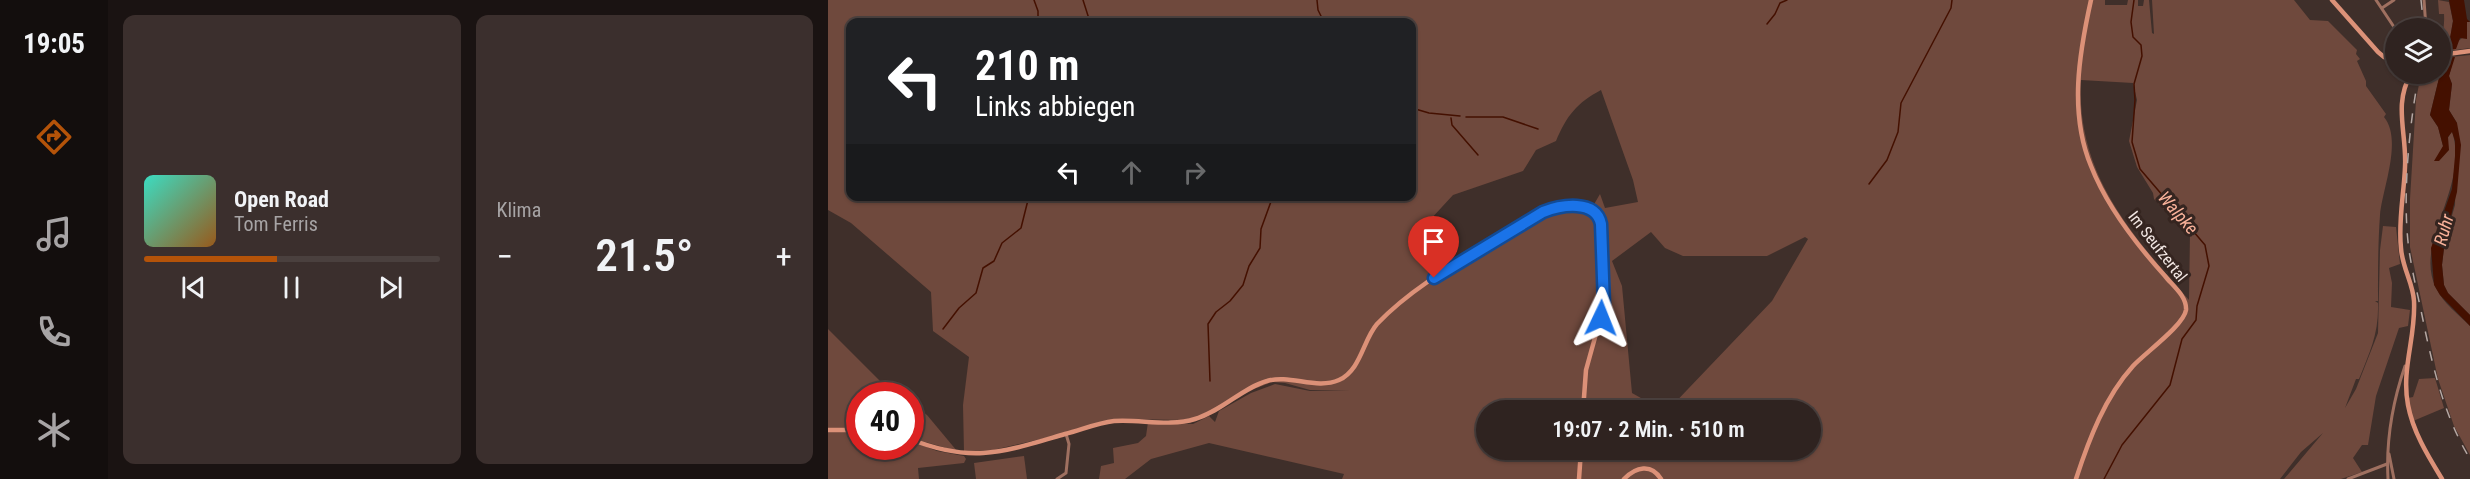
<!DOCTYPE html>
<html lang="de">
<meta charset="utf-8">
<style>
body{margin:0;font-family:"Roboto Condensed",sans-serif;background:#3b2f2d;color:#f1f3f6;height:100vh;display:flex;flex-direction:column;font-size:22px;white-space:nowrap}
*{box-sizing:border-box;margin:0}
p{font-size:20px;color:#a7a4a5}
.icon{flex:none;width:33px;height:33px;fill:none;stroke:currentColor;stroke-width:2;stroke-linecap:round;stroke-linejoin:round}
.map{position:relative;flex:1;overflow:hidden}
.panel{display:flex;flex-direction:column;gap:15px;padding:15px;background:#1a1312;width:720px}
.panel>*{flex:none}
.hud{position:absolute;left:18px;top:18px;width:570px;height:183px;border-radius:12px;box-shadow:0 2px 4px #0004,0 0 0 2px #4a403e;background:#202124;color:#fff;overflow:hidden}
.controls{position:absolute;left:1557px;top:18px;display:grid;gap:12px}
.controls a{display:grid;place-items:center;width:66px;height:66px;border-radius:50%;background:#2f2320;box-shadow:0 2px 4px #0004,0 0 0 2px #4a403e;font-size:30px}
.speed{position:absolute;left:18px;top:382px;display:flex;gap:12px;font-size:30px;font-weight:700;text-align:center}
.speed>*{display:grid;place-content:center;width:78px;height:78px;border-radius:50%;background:#2f2320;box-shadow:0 2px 4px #0004,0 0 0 2px #4a403e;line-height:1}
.speed .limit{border:9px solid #d22;background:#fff;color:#111}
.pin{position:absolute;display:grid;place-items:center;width:51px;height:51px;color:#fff;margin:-62px -26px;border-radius:50% 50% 50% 0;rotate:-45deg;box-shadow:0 0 6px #0007}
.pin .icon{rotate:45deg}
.me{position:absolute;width:66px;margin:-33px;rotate:2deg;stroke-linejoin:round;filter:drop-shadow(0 0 4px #0008)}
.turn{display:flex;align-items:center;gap:21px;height:126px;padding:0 30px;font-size:27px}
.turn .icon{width:78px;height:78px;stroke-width:2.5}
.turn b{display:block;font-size:42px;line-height:51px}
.lanes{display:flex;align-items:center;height:57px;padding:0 30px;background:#0003;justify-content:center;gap:30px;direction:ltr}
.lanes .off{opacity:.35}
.big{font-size:45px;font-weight:600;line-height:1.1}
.panel .card{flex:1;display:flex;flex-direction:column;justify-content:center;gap:9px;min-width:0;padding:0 21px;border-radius:12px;background:#3b2f2d}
.song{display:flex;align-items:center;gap:18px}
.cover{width:72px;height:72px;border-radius:9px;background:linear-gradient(135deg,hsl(170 70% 55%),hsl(30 70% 35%))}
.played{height:6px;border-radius:3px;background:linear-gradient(90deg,#b45309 45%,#4a403e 45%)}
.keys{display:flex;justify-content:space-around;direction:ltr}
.heat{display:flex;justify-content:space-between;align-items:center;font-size:33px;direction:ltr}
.panel .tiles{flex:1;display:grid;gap:15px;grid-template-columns:repeat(2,1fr)}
.trip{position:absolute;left:648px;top:400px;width:345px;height:60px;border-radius:30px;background:#2f2320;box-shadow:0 2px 4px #0004,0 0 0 2px #4a403e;font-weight:600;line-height:60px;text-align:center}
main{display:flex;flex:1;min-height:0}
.dock{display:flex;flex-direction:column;width:108px;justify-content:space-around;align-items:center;background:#130e0d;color:#a7a4a5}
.dock .icon{width:42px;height:42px}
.dock .active{color:#b45309}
.dock b{font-size:27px;color:#f1f3f6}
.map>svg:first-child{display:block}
.green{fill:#6f493d;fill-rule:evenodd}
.water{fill:#441000}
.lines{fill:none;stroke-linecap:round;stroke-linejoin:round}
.stream{stroke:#441000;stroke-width:1.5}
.street{stroke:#9f7060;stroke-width:3}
.secondary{stroke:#dc9178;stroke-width:4.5}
.rail{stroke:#b5a8a4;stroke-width:1.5;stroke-dasharray:10 10;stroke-linecap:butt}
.route-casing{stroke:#114b97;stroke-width:15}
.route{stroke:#1a73e8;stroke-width:10}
.labels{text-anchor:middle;stroke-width:6;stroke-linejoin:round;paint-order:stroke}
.street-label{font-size:16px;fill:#f2e7e3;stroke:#352520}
.water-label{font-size:18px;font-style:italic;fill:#fab29a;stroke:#352520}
</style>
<main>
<nav class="dock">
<b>19:05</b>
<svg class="icon active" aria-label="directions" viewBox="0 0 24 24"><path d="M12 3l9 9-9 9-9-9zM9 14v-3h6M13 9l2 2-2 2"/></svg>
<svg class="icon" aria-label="music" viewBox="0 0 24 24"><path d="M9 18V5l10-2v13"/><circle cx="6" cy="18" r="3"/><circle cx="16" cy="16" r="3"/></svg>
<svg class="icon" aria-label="phone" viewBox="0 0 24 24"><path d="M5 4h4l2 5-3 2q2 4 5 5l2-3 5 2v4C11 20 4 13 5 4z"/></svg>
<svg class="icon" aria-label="climate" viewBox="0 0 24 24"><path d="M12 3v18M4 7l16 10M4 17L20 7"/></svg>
</nav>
<section class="panel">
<div class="tiles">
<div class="card">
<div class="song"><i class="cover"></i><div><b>Open Road</b><p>Tom Ferris</p></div></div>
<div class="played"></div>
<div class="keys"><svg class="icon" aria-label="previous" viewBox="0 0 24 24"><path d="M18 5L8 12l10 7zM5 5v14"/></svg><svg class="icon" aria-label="pause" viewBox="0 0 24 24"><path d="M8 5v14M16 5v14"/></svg><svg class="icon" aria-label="next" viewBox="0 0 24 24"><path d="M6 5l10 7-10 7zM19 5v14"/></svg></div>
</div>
<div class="card"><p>Klima</p>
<div class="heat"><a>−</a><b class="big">21.5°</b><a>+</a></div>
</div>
</div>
</section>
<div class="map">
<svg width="1642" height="479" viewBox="0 0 1642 479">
<rect width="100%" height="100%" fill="#3f2f2a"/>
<!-- green -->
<g class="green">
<path d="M 0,0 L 1277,0 L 1277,5 L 1299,5 L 1300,0 L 1310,0 L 1310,6 L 1315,6 L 1316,0 L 1321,0 L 1324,33 L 1326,34 L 1324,0 L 1466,0 L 1482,20 L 1500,21 L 1529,50 L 1528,54 L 1532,59 L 1529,61 L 1538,81 L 1538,86 L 1558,114 L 1556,117 C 1575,140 1554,190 1552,215 C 1550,243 1550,270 1550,301 L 1547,301 L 1550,303 C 1551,333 1542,352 1531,379 L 1528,379 L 1517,408 L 1528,389 L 1550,333 L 1552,250 L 1555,226 L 1568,227 L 1572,264 L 1561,268 L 1564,283 L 1563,307 L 1582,310 L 1580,326 L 1571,328 L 1548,396 L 1540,445 L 1534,445 L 1525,458 L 1534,472 L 1513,479 L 1456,479 L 1495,433 L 1473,452 L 1452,479 L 514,479 L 516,474 L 381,443 L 323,459 L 297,479 L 271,479 L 273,466 L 286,463 L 285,448 L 310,443 L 318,436 L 320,422 L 365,424 L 381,416 L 387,422 L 391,411 L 423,393 L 447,384 L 482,391 L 522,390 L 482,390 L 457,383 L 444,382 L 429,388 L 432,384 L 372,417 L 353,420 L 299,419 L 165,450 L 136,452 L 135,405 L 141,357 L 105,331 L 103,292 L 23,223 L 0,210 ZM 22,22 L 584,22 L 584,196 L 22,196 ZM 1253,80 L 1305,83 L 1309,100 L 1301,141 L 1309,167 L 1325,193 L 1326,199 L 1339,212 L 1357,223 L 1362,233 L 1361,300 C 1303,234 1248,174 1253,80 ZM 773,90 L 805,180 L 810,202 L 777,208 L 772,194 L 765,206 L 731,206 L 709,212 L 653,248 L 604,276 L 588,255 L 587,243 L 590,233 L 625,195 L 695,171 L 708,150 L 728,141 C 739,115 749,103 773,90 ZM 823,232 L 837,248 L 855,256 L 939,256 L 977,237 L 980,239 L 944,301 L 839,411 L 982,411 L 982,450 L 658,450 L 658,411 L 836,411 L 804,393 L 794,286 L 784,261 Z"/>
<path d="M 1610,0 L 1621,2 L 1625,21 L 1620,50 L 1634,38 L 1639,22 L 1642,22 L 1642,48 L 1613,52 C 1613,37 1617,28 1616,14 L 1611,14 Z"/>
<path d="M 1642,55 L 1642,315 L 1620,293 L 1616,285 L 1614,265 L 1617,240 L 1627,205 L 1629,123 L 1621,110 L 1624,84 L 1621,76 L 1626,57 L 1619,58 L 1611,78 L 1602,115 L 1610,127 L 1615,146 L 1624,131 C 1642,188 1585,241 1608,288 C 1615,303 1631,315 1642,326 L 1642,455 L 1626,426 L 1610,379 L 1582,247 L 1582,199 L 1588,100 L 1593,74 L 1597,74 L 1599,80 L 1600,74 L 1612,74 L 1613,58 Z"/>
<polygon points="0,329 57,386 70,396 32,396 31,428 0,428"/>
<polygon points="1607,378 1616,408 1585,421 1580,398 1585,397 1591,379"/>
<polygon points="82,403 99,415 129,451 83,438"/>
<polygon points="0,431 31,431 32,447 82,447 83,441 109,451 136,456 138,459 136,463 90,468 91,479 0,479"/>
<polygon points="196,456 199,479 148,479 146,463"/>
</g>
<!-- water -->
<g class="water">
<polygon points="1621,0 1636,0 1639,19 1642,22 1639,22 1639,39 1632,38 1628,49 1620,50 1625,21"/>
<polygon points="1627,57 1621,76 1624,84 1621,110 1629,123 1633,145 1629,192 1617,240 1614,265 1616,285 1620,293 1642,315 1642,326 1612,295 1606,285 1603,248 1624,189 1627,156 1627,141 1624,132 1620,137 1621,150 1611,161 1606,161 1615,146 1610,127 1602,115 1611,78 1620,58"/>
</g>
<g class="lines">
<!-- stream -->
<g class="stream">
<polyline points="206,0 210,11 210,22"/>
<polyline points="255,0 262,22"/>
<polyline points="489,0 490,10 496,22"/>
<polyline points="939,24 947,14 952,3 959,0"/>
<polyline points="584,108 601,113 632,116"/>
<polyline points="638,117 675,117 710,129"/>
<polyline points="623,118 624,125 650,155"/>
<polyline points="1041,184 1059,160 1070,132 1073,103 1123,8 1124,0"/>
<polyline points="115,329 131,308 148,293 155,268 166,261 174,243 193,228 201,196"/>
<polyline points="382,381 380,324 388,312 402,301 415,285 421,266 432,248 433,229 445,196"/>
<polyline points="1276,479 1294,445 1342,385 1354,339 1368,320 1369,306 1381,266 1377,245 1312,169 1304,142 1307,100 1306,84 1314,56 1313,45 1305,37 1303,22 1306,0"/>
</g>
<!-- street -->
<g class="street">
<polyline points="1548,0 1568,30"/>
<polyline points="1596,0 1598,28"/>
<polyline points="1554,8 1566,0"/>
<polyline points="1561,454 1566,479"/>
<polyline points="229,479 238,473 241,444 238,434"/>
<polyline points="1520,479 1559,464"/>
<path d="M 1560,479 C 1558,442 1565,401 1577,366"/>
</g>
<!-- secondary -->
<g class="secondary">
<polyline points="1504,0 1550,52 1556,57 1568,60"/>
<polyline points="1612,55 1642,51"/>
<path d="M 1583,74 C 1565,104 1579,134 1577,167 C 1576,194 1570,221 1573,248 C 1574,267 1585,283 1586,301 C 1588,337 1573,369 1580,405 C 1585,432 1600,456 1614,479"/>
<polyline points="0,430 32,430"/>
<path d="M 82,439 C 145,464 175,452 237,434 C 253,430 269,423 286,421 C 312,419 342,427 367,419 C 394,411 414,388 439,381 C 462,374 488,390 511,380 C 533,370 535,340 549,324 C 592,279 651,252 702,218 C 721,208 741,204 763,208 L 771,216 L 773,224 L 776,305 L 758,370 L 755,411"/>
<polyline points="751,479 753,450"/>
<path d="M 796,479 C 808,467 823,463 833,479"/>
<path d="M 1248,479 C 1261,439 1277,397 1305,366 C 1317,353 1356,325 1358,310 C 1359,296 1344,285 1337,276 C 1308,244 1279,207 1263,166 C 1241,113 1251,54 1263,0"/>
</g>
<!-- rail -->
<g class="rail">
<polyline points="1593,0 1596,28"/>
<path d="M 1591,74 C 1581,125 1574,199 1581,250 C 1585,277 1592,304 1597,330 C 1607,376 1618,419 1642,459"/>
</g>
</g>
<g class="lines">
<defs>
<path id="route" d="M 606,278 L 715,212 C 733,205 768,199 773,224 L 776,305 L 773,318"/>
</defs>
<!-- route casing -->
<use href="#route" class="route-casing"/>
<!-- route -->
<use href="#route" class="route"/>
</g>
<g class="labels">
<!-- street labels -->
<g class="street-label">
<text transform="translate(1330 246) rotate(52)" y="6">Im Seufzertal</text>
</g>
<!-- water labels -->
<g class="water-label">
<text transform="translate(1350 213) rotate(49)" y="6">Walpke</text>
<text transform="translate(1616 230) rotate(-75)" y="6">Ruhr</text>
</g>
</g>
</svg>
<div class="controls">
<a><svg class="icon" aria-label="layers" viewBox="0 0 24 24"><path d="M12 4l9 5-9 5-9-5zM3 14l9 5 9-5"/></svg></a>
</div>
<div class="speed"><div class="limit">40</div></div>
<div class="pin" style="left:606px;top:278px;background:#d93025"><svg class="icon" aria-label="arrive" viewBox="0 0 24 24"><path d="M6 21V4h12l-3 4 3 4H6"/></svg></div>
<svg class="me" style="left:773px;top:318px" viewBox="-20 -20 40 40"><path d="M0-17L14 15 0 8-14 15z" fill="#1a73e8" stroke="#fff" stroke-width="4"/></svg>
<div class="trip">19:07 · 2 Min. · 510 m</div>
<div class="hud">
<div class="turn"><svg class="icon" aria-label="left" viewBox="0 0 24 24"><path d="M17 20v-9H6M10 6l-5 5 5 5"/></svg><div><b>210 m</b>Links abbiegen</div></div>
<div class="lanes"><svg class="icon" aria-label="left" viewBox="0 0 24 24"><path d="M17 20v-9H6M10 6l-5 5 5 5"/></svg><svg class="icon off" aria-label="ahead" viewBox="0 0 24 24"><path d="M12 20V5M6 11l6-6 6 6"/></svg><svg class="icon off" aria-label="right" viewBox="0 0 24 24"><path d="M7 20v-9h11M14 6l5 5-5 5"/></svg></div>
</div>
</div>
</main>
